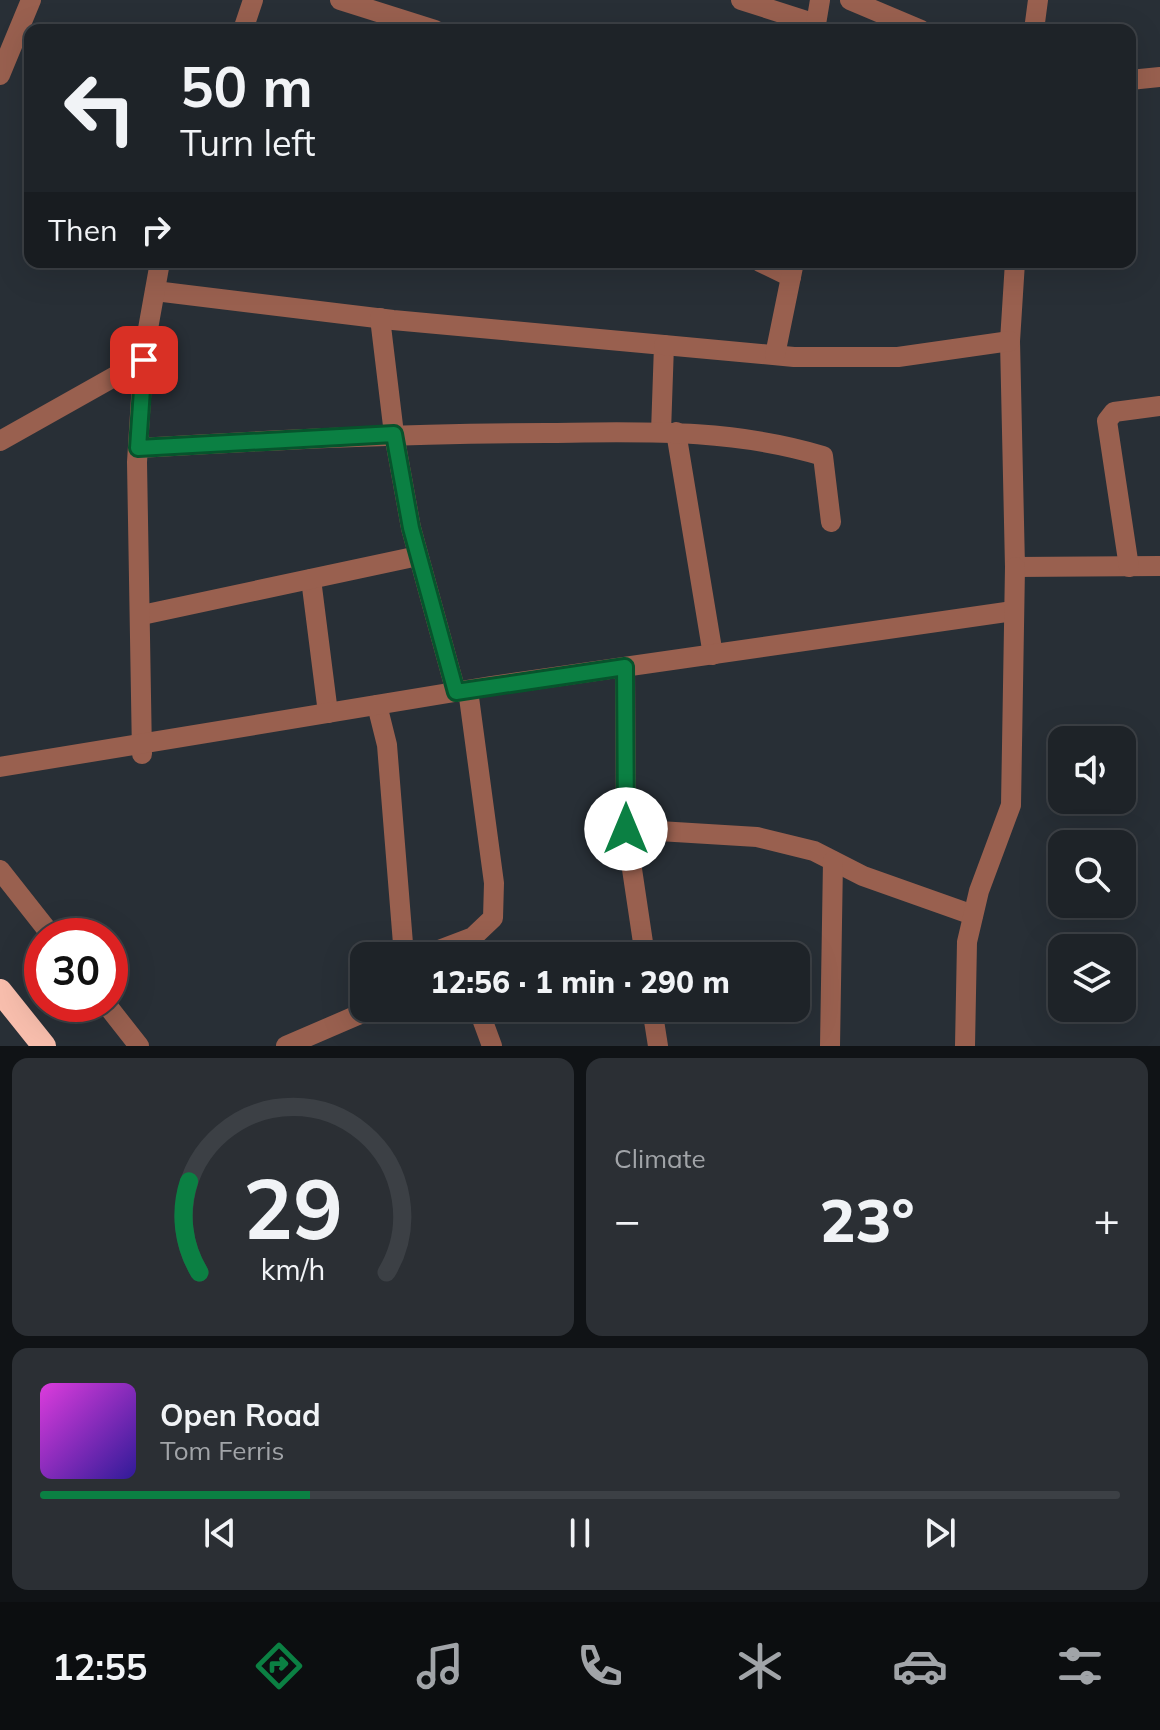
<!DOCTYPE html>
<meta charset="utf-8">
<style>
body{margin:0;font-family:Mulish,sans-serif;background:#2b2f34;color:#f1f3f6;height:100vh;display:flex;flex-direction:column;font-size:30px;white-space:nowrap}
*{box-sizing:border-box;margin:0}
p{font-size:26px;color:#a1a4a8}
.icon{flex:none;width:44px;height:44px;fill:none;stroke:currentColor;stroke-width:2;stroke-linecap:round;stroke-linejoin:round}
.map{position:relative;height:1046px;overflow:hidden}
.side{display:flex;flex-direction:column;gap:12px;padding:12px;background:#101316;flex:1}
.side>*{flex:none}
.hud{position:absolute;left:24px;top:24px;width:1112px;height:244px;border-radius:16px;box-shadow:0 8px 32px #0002,0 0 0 2px #3c4045;background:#1e2328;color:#f1f3f6;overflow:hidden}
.controls{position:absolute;left:1048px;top:726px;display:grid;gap:16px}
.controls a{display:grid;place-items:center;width:88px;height:88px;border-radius:16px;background:#1e2328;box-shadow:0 8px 32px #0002,0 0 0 2px #3c4045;font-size:40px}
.speed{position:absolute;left:24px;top:918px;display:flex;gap:16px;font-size:40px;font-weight:700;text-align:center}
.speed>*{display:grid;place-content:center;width:104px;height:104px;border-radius:50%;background:#1e2328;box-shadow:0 8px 32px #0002,0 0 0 2px #3c4045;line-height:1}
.speed .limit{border:12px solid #d22;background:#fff;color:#111}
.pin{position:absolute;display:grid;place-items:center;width:68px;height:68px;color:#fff;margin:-34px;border-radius:16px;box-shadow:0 4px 12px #0006}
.me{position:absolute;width:88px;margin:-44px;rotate:0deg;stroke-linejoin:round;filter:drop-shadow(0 0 6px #0008)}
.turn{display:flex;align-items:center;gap:28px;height:168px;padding:0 24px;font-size:36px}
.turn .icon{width:104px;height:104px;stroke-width:2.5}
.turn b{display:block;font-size:56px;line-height:68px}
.then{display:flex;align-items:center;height:76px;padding:0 24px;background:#0003;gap:16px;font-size:30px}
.big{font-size:60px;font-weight:800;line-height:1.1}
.side .widget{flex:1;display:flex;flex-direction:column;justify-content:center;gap:12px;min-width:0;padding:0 28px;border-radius:16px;background:#2b2f34}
.side .dial{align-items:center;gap:0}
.dial svg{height:208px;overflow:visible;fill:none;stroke:#3c4045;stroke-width:7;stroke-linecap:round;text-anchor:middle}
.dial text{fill:#f1f3f6;stroke:none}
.song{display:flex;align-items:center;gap:24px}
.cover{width:96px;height:96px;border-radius:12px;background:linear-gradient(135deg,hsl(300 70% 55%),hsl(250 70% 35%))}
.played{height:8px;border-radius:4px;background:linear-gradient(90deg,#0b8043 25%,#3c4045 25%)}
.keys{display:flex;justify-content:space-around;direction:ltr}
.heat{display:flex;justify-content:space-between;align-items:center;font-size:44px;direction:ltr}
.side .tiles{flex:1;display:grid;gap:12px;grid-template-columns:1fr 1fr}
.widget:last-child{grid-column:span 2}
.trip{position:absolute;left:350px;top:942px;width:460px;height:80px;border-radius:16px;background:#1e2328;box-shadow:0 8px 32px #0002,0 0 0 2px #3c4045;font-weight:800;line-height:80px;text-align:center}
.tab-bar{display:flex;height:128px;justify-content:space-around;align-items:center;background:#0c0e10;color:#a1a4a8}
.tab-bar .icon{width:56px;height:56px}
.tab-bar .current{color:#0b8043}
.tab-bar b{font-size:36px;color:#f1f3f6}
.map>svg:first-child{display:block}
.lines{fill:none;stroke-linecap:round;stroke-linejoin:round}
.street{stroke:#99604f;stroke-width:20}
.highway{stroke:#f8bead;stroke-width:24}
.route-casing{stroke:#07532c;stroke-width:20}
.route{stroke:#0b8043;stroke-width:14}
</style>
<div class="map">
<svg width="1160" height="1046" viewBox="0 0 1160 1046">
<rect width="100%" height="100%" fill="#282f36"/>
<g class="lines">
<!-- street -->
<g class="street">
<polyline points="340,0 435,30"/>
<polyline points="741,0 816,24"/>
<polyline points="850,0 921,30"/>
<polyline points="243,30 253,0"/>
<polyline points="815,30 820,0"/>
<polyline points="1034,30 1038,0"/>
<polyline points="0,75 31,0"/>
<polyline points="1130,80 1160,77"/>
<polyline points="760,262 791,277"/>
<polyline points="1015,262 1010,341 1015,567 1160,566"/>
<polyline points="155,291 393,320 664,345 661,432"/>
<polyline points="380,318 394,434 411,528 456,692"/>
<polyline points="664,345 794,357 898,357 1010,341"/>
<polyline points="775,355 794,262"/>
<polyline points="676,432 713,655"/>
<polyline points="0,441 144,360"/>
<path d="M 138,448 C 274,440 409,433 546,433 C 642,432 730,428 823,456 L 831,522"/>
<polyline points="1129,567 1107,421 1114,412 1160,406"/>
<polyline points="311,579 328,713"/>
<polyline points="142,615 418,556"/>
<polyline points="625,667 626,829 645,956"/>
<polyline points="377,705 387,745 404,956"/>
<polyline points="142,754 137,462 144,351 160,262"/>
<polyline points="0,767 491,686 1013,611"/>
<polyline points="626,829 757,837 814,851 863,876 973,915"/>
<polyline points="0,870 52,936"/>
<polyline points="423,956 473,937 493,918 494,883 468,690"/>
<polyline points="106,1004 139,1046"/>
<polyline points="478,1008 492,1046"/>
<polyline points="652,1008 658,1046"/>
<polyline points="286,1046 374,1008"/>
<polyline points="830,1046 833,861"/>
<polyline points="965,1046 967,942 979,891 1011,805 1015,567"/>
</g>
<!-- highway -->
<polyline class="highway" points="0,991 44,1046"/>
</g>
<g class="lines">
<defs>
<polyline id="route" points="144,360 138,448 394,434 411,528 456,692 625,667 626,829"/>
</defs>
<!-- route casing -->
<use href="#route" class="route-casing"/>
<!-- route -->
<use href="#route" class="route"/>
</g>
</svg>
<div class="controls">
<a><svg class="icon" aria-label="sound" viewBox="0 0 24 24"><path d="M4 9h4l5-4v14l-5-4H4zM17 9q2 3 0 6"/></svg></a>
<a><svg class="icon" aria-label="search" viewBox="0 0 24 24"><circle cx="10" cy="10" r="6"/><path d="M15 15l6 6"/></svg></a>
<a><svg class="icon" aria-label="layers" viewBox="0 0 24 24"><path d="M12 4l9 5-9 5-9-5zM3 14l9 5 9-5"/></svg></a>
</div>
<div class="speed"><div class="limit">30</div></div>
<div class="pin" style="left:144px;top:360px;background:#d93025"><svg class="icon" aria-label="arrive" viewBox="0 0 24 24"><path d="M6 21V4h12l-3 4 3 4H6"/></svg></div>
<svg class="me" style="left:626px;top:829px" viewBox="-20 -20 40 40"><circle r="19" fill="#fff"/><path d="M0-13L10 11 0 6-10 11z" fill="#0b8043"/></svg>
<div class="trip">12:56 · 1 min · 290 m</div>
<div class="hud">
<div class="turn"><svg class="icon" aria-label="left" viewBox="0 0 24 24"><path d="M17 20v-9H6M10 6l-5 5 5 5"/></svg><div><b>50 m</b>Turn left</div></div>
<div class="then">Then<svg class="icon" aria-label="right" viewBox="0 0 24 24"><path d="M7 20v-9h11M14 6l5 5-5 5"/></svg></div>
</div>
</div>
<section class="side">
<div class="tiles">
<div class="widget dial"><svg viewBox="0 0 100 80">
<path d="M14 69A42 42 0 1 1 86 69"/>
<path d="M14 69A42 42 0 0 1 10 34" stroke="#0b8043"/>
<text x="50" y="56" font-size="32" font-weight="700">29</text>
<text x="50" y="72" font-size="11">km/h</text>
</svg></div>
<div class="widget"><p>Climate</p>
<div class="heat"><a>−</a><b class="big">23°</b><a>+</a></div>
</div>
<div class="widget">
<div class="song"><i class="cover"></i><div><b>Open Road</b><p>Tom Ferris</p></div></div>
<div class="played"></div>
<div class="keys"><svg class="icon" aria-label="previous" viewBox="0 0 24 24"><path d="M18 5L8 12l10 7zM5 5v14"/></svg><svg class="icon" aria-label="pause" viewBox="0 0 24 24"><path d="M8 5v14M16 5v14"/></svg><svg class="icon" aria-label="next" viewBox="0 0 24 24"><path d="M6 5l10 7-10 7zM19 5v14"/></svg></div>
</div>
</div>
</section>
<nav class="tab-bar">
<b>12:55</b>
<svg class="icon current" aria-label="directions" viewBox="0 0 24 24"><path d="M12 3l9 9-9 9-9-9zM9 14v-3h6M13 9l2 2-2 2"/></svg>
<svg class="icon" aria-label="music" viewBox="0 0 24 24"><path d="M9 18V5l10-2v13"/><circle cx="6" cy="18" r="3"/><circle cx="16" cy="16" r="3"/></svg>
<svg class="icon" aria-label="phone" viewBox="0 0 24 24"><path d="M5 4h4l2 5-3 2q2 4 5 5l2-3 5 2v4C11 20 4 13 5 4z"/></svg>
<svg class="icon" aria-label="climate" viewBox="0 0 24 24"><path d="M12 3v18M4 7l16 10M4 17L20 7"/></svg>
<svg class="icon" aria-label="car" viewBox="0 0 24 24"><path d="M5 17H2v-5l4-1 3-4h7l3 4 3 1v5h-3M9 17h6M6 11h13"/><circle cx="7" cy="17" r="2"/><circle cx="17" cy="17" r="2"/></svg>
<svg class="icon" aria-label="filters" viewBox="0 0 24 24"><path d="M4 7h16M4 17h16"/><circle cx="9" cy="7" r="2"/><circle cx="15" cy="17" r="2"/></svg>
</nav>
